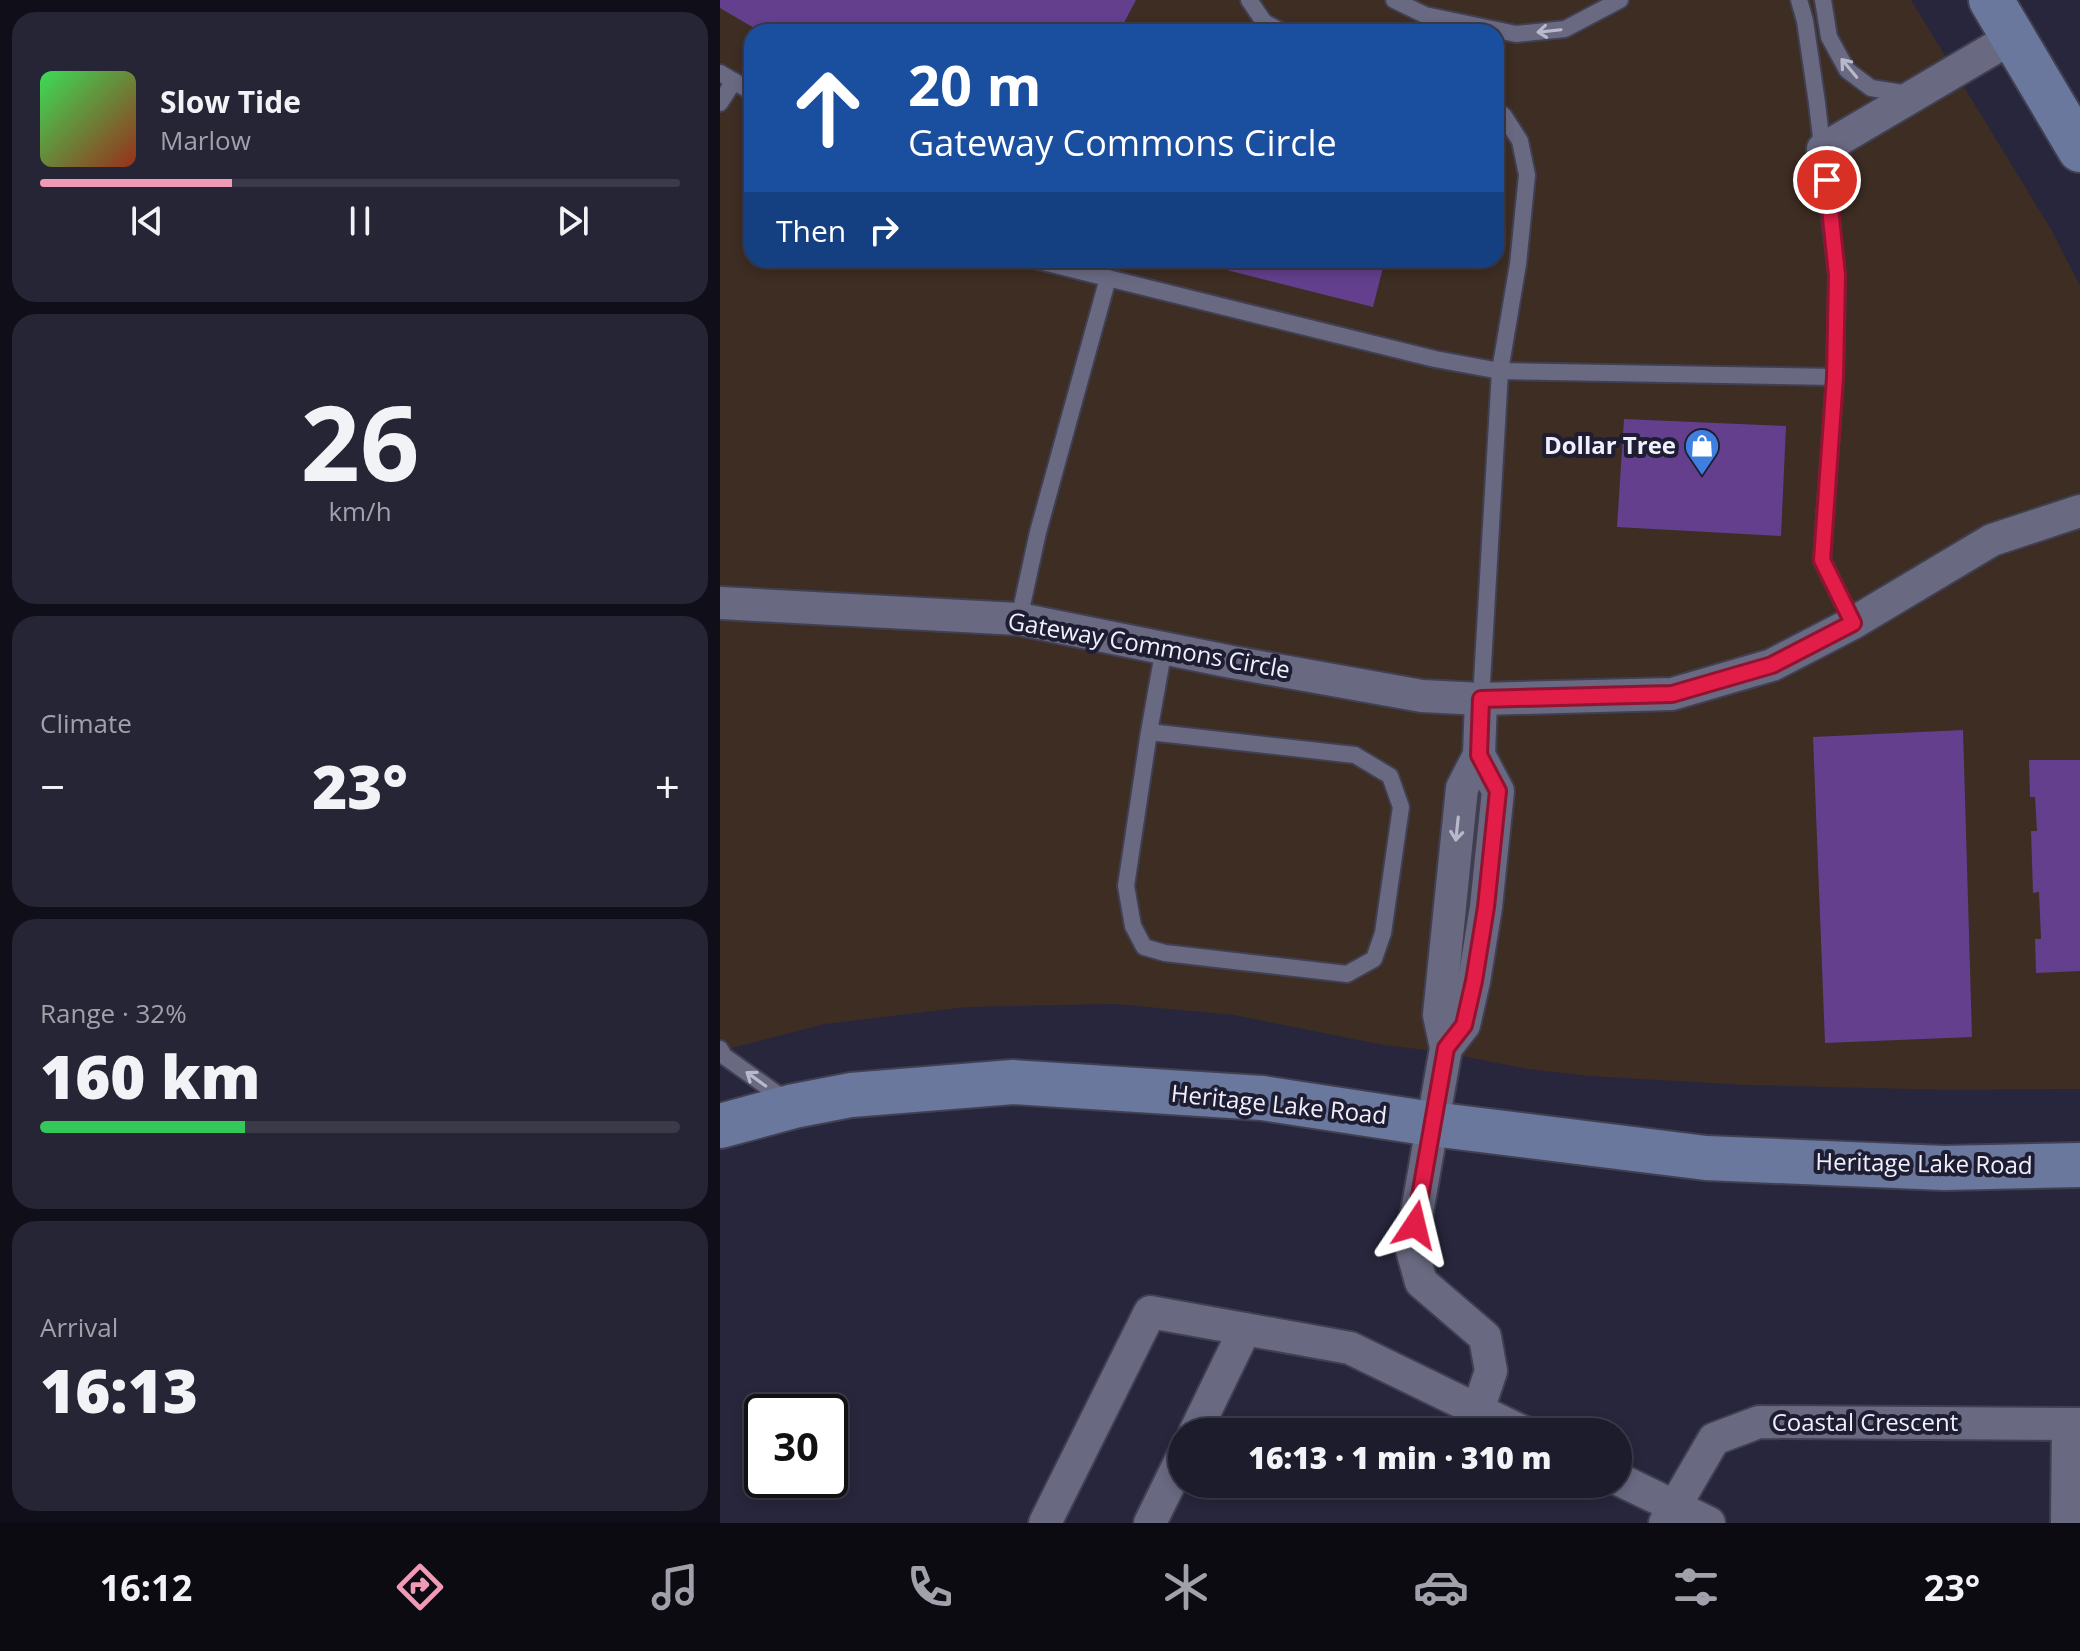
<!DOCTYPE html>
<meta charset="utf-8">
<style>
body{margin:0;font-family:"Open Sans",sans-serif;background:#252535;color:#f1f3f6;height:100vh;display:flex;flex-direction:column;font-size:30px;white-space:nowrap}
*{box-sizing:border-box;margin:0}
p{font-size:26px;color:#a0a1aa}
.icon{flex:none;width:44px;height:44px;fill:none;stroke:currentColor;stroke-width:2;stroke-linecap:round;stroke-linejoin:round}
.map{position:relative;flex:1;overflow:hidden}
.side{display:flex;flex-direction:column;gap:12px;padding:12px;background:#100f19;width:720px}
.side>*{flex:none}
.banner{position:absolute;left:24px;top:24px;width:760px;height:244px;border-radius:24px;box-shadow:0 4px 12px #0003,0 0 0 2px #3b3a49;background:#1a4fa0;color:#fff;overflow:hidden}
.speed{position:absolute;left:24px;top:1394px;display:flex;gap:16px;font-size:40px;font-weight:700;text-align:center}
.speed>*{display:grid;place-content:center;width:104px;height:104px;border-radius:50%;background:#1d1c2d;box-shadow:0 4px 12px #0003,0 0 0 2px #3b3a49;line-height:1}
.speed .limit{border:4px solid #111;border-radius:12px;background:#fff;color:#111}
.pin{position:absolute;display:grid;place-items:center;width:68px;height:68px;color:#fff;margin:-34px;border:4px solid #fff;border-radius:50%;box-shadow:0 2px 8px #0007}
.me{position:absolute;width:88px;margin:-44px;rotate:10deg;stroke-linejoin:round;filter:drop-shadow(0 0 6px #0008)}
.turn{display:flex;align-items:center;gap:28px;height:168px;padding:0 32px;font-size:36px}
.turn .icon{width:104px;height:104px;stroke-width:2.5}
.turn b{display:block;font-size:56px;line-height:68px}
.then{display:flex;align-items:center;height:76px;padding:0 32px;background:#0003;gap:16px;font-size:30px}
.big{font-size:60px;font-weight:800;line-height:1.1}
.side .tile{flex:1;display:flex;flex-direction:column;justify-content:center;gap:12px;min-width:0;padding:0 28px;border-radius:24px;background:#252535}
.side .dial{align-items:center;gap:0}
.dial b{font-size:104px;line-height:1}
.song{display:flex;align-items:center;gap:24px}
.cover{width:96px;height:96px;border-radius:12px;background:linear-gradient(135deg,hsl(130 70% 55%),hsl(10 70% 35%))}
.played{height:8px;border-radius:4px;background:linear-gradient(90deg,#f09ab6 30%,#3b3a49 30%)}
.keys{display:flex;justify-content:space-around;direction:ltr}
.heat{display:flex;justify-content:space-between;align-items:center;font-size:44px;direction:ltr}
.charge{height:12px;border-radius:6px;background:linear-gradient(90deg,#34c759 32%,#3b3a49 0)}
.trip{position:absolute;left:448px;top:1418px;width:464px;height:80px;border-radius:40px;background:#1d1c2d;box-shadow:0 4px 12px #0003,0 0 0 2px #3b3a49;font-weight:800;line-height:80px;text-align:center}
.menu{display:flex;height:128px;justify-content:space-around;align-items:center;background:#0c0b12;color:#a0a1aa}
.menu .icon{width:56px;height:56px}
.menu .active{color:#f09ab6}
.menu b{font-size:36px;color:#f1f3f6}
main{display:flex;flex:1;min-height:0}
.map>svg:first-child{display:block}
.commercial{fill:#3d2d23;fill-rule:evenodd}
.building{fill:#633f8d}
.lines{fill:none;stroke-linecap:round;stroke-linejoin:round}
.lane-casing{stroke:#414052;stroke-width:20}
.street-casing{stroke:#414052;stroke-width:36}
.secondary-casing{stroke:#414052;stroke-width:48}
.lane{stroke:#696982;stroke-width:16}
.street{stroke:#696982;stroke-width:32}
.secondary{stroke:#69789c;stroke-width:44}
.oneway{stroke:#b9b9cc}
.route-casing{stroke:#92132f;stroke-width:20}
.route{stroke:#e11d48;stroke-width:14}
.labels{text-anchor:middle;stroke-width:8;stroke-linejoin:round;paint-order:stroke}
.poi-label{font-size:24px;font-weight:bold;fill:#efeffe;stroke:#1e1d32;text-anchor:end}
.street-label{font-size:24px;fill:#efeffe;stroke:#1e1d32}
</style>
<main>
<section class="side">
<div class="tile">
<div class="song"><i class="cover"></i><div><b>Slow Tide</b><p>Marlow</p></div></div>
<div class="played"></div>
<div class="keys"><svg class="icon" aria-label="previous" viewBox="0 0 24 24"><path d="M18 5L8 12l10 7zM5 5v14"/></svg><svg class="icon" aria-label="pause" viewBox="0 0 24 24"><path d="M8 5v14M16 5v14"/></svg><svg class="icon" aria-label="next" viewBox="0 0 24 24"><path d="M6 5l10 7-10 7zM19 5v14"/></svg></div>
</div>
<div class="tile dial"><b>26</b><p>km/h</p></div>
<div class="tile"><p>Climate</p>
<div class="heat"><a>−</a><b class="big">23°</b><a>+</a></div>
</div>
<div class="tile"><p>Range · 32%</p><b class="big">160 km</b><div class="charge"></div></div>
<div class="tile"><p>Arrival</p><b class="big">16:13</b></div>
</section>
<div class="map">
<svg width="1360" height="1523" viewBox="0 0 1360 1523">
<rect width="100%" height="100%" fill="#27263c"/>
<!-- commercial -->
<path class="commercial" d="M 0,0 L 1191,0 L 1332,231 L 1360,286 L 1360,1089 L 1229,1090 L 1025,1085 L 869,1076 L 807,1069 L 721,1052 L 663,1045 L 514,1015 L 395,1004 L 247,1007 L 105,1024 L 0,1051 ZM 32,32 L 776,32 L 776,260 L 32,260 Z"/>
<!-- building -->
<g class="building">
<polygon points="0,0 416,0 399,32 41,32 0,8"/>
<polygon points="467,260 665,260 653,307"/>
<polygon points="904,419 1066,426 1061,536 897,527"/>
<polygon points="1243,730 1252,1037 1105,1043 1093,737"/>
<polygon points="1309,760 1360,760 1360,971 1316,973 1315,939 1321,939 1319,892 1313,893 1311,831 1317,831 1315,797 1310,797"/>
</g>
<g class="lines">
<defs>
<g id="lane">
<polyline points="529,0 544,22 562,32"/>
<polyline points="674,0 705,15 796,34 845,29 900,0"/>
<polyline points="1079,0 1085,21 1097,103 1117,275 1115,377 1102,560 1133,623"/>
<polyline points="1103,0 1109,37 1127,70 1151,88 1189,94"/>
<polyline points="0,73 32,92"/>
<polyline points="0,103 14,81"/>
<polyline points="315,260 715,359 780,371 1115,377"/>
<polyline points="299,619 318,532 388,278"/>
<polyline points="761,699 780,371 798,264 807,175 800,141 784,116 776,110"/>
<polyline points="429,732 635,755 670,776 681,807 663,933 654,959 627,974 445,953 424,947 413,926 406,886 429,732 444,648"/>
<polyline points="0,1049 4,1056 67,1101"/>
</g>
<g id="street">
<polyline points="1103,149 1293,37"/>
<polyline points="0,603 299,619 512,662 702,696 761,699 952,694 1052,665 1133,623 1272,540 1360,511"/>
<polyline points="726,1048 744,1025 754,981 766,907 778,791 759,755"/>
<polyline points="758,1410 771,1371 765,1337 701,1282 691,1246 726,1048 719,1015 742,788 759,755 761,699"/>
<polyline points="475,1432 525,1329"/>
<polyline points="898,1479 989,1523"/>
<polyline points="325,1523 430,1312 630,1348 803,1432"/>
<polyline points="430,1523 462,1458"/>
<polyline points="945,1523 994,1439 1039,1422 1360,1424"/>
<polyline points="1347,1523 1348,1424"/>
</g>
<g id="secondary">
<polyline points="1271,0 1360,150"/>
<polyline points="0,1126 74,1106 131,1095 293,1082 542,1098 712,1124 986,1158 1224,1168 1360,1165"/>
</g>
</defs>
<!-- lane casing -->
<use href="#lane" class="lane-casing"/>
<!-- street casing -->
<use href="#street" class="street-casing"/>
<!-- secondary casing -->
<use href="#secondary" class="secondary-casing"/>
<!-- lane -->
<use href="#lane" class="lane"/>
<!-- street -->
<use href="#street" class="street"/>
<!-- secondary -->
<use href="#secondary" class="secondary"/>
</g>
<!-- one-way arrows -->
<defs><path id="oneway-shaft" d="M-6 0H5M1.5-3L5.5 0L1.5 3" fill="none" stroke-width="1.6" stroke-linecap="round" stroke-linejoin="round" transform="scale(2)"/></defs>
<g class="oneway">
<use href="#oneway-shaft" transform="translate(829 31) rotate(174)"/>
<use href="#oneway-shaft" transform="translate(1129 68) rotate(-130)"/>
<use href="#oneway-shaft" transform="translate(737 829) rotate(96)"/>
<use href="#oneway-shaft" transform="translate(36 1079) rotate(-144)"/>
</g>
<g class="lines">
<defs>
<polyline id="route" points="695,1225 726,1048 744,1025 754,981 766,907 778,791 759,755 761,699 952,694 1052,665 1133,623 1102,560 1115,377 1117,275 1107,180"/>
</defs>
<!-- route casing -->
<use href="#route" class="route-casing"/>
<!-- route -->
<use href="#route" class="route"/>
</g>
<!-- icons -->
<defs>
<symbol id="shop-pin" viewBox="-11 -11 22 30"><path d="M0 17L-7.5 6A9.5 9.5 0 1 1 7.5 6Z" fill="#3f7fe0" stroke="#1e1d32"/><path d="M-5-2.5h2.3a2.7 3.5 0 0 1 5.4 0H5L5.5 6h-11ZM-1.5-2.5h3a1.5 2.3 0 0 0-3 0Z" fill="#fff"/></symbol>
</defs>
<g fill-rule="evenodd">
<use href="#shop-pin" x="962" y="426" width="40" height="54"/>
</g>
<g class="labels">
<!-- poi labels -->
<g class="poi-label">
<text x="956" y="454">Dollar Tree</text>
</g>
<!-- street labels -->
<g class="street-label">
<text transform="translate(429 646) rotate(10)" y="8">Gateway Commons Circle</text>
<text transform="translate(559 1105) rotate(6)" y="8">Heritage Lake Road</text>
<text transform="translate(1204 1164) rotate(1)" y="8">Heritage Lake Road</text>
<text x="1145" y="1431">Coastal Crescent</text>
</g>
</g>
</svg>
<div class="speed"><div class="limit">30</div></div>
<div class="pin" style="left:1107px;top:180px;background:#d93025"><svg class="icon" aria-label="arrive" viewBox="0 0 24 24"><path d="M6 21V4h12l-3 4 3 4H6"/></svg></div>
<svg class="me" style="left:695px;top:1225px" viewBox="-20 -20 40 40"><path d="M0-17L14 15 0 8-14 15z" fill="#e11d48" stroke="#fff" stroke-width="4"/></svg>
<div class="trip">16:13 · 1 min · 310 m</div>
<div class="banner">
<div class="turn"><svg class="icon" aria-label="ahead" viewBox="0 0 24 24"><path d="M12 20V5M6 11l6-6 6 6"/></svg><div><b>20 m</b>Gateway Commons Circle</div></div>
<div class="then">Then<svg class="icon" aria-label="right" viewBox="0 0 24 24"><path d="M7 20v-9h11M14 6l5 5-5 5"/></svg></div>
</div>
</div>
</main>
<nav class="menu">
<b>16:12</b>
<svg class="icon active" aria-label="directions" viewBox="0 0 24 24"><path d="M12 3l9 9-9 9-9-9zM9 14v-3h6M13 9l2 2-2 2"/></svg>
<svg class="icon" aria-label="music" viewBox="0 0 24 24"><path d="M9 18V5l10-2v13"/><circle cx="6" cy="18" r="3"/><circle cx="16" cy="16" r="3"/></svg>
<svg class="icon" aria-label="phone" viewBox="0 0 24 24"><path d="M5 4h4l2 5-3 2q2 4 5 5l2-3 5 2v4C11 20 4 13 5 4z"/></svg>
<svg class="icon" aria-label="climate" viewBox="0 0 24 24"><path d="M12 3v18M4 7l16 10M4 17L20 7"/></svg>
<svg class="icon" aria-label="car" viewBox="0 0 24 24"><path d="M5 17H2v-5l4-1 3-4h7l3 4 3 1v5h-3M9 17h6M6 11h13"/><circle cx="7" cy="17" r="2"/><circle cx="17" cy="17" r="2"/></svg>
<svg class="icon" aria-label="filters" viewBox="0 0 24 24"><path d="M4 7h16M4 17h16"/><circle cx="9" cy="7" r="2"/><circle cx="15" cy="17" r="2"/></svg>
<b>23°</b>
</nav>
